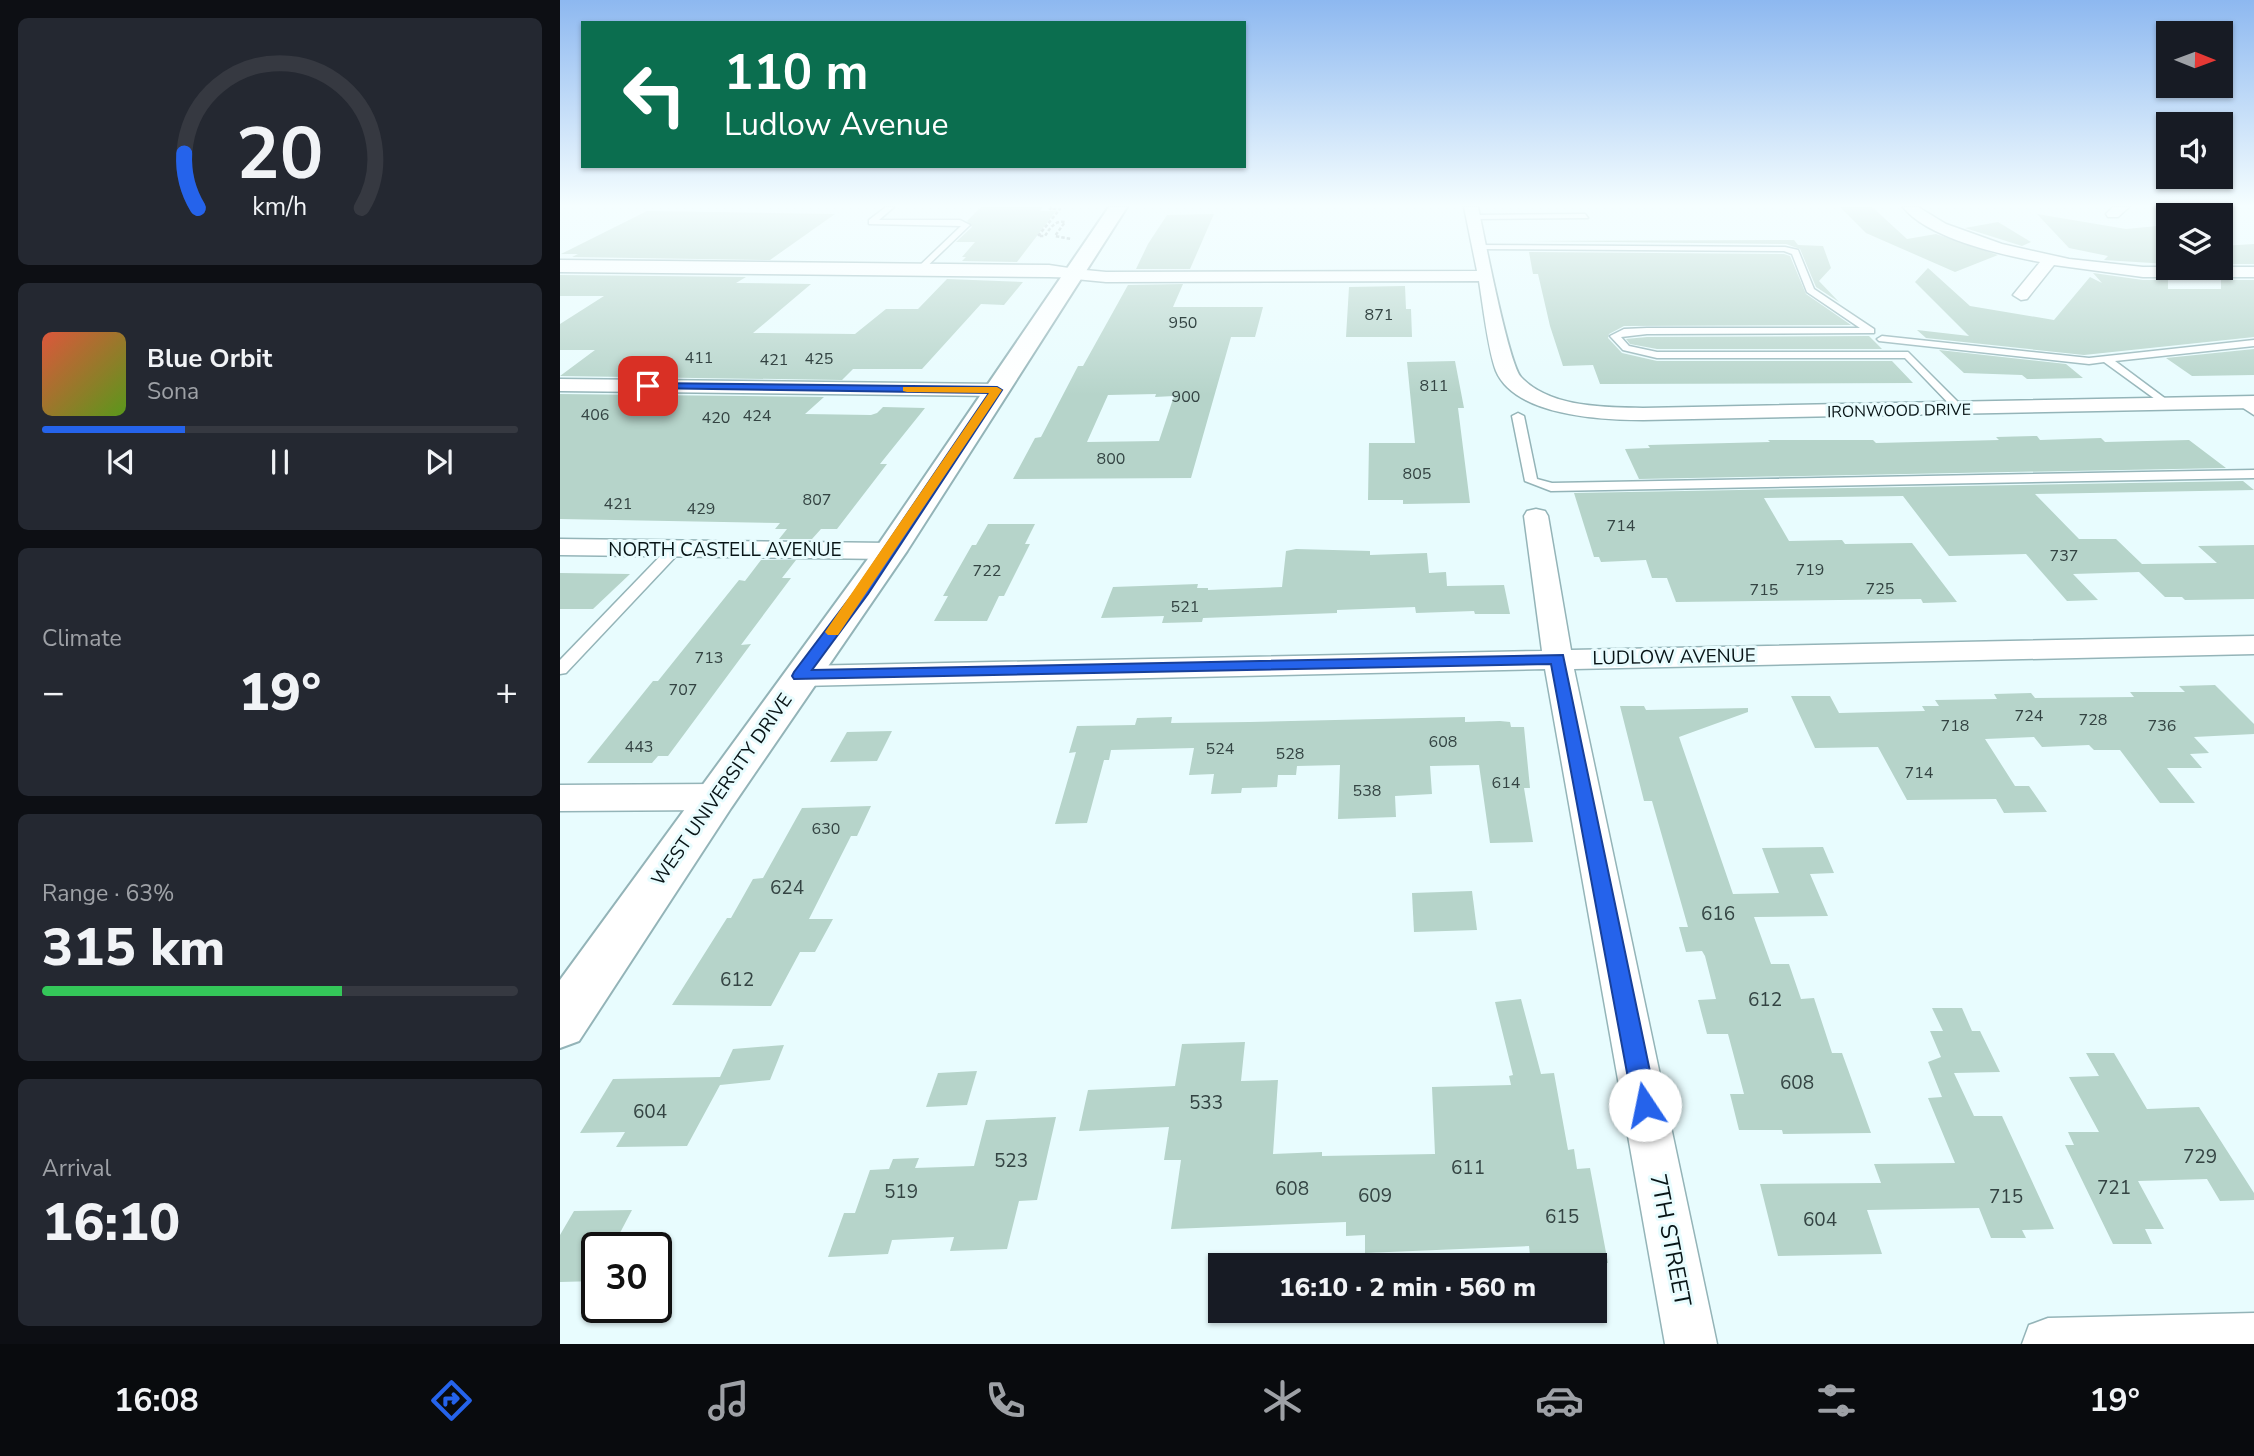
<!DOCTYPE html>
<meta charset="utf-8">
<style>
body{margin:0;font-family:"Nunito Sans",sans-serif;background:#242831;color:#f1f3f6;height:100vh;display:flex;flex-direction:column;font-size:26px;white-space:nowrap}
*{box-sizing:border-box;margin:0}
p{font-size:23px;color:#9ea1a6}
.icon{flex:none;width:38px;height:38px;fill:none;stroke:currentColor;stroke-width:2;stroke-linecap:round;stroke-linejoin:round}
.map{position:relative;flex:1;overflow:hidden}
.details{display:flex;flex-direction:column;gap:18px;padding:18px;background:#0d0f14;width:560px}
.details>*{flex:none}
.guide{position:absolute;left:21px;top:21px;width:665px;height:147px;border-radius:0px;box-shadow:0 2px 5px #0004;background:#0b6e4f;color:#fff;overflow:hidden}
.needle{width:46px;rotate:91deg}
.buttons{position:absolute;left:1596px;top:21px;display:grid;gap:14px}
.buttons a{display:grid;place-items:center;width:77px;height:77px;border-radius:0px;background:#171b24;box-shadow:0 2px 5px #0004;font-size:35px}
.speed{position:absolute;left:21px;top:1232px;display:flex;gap:14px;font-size:35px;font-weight:700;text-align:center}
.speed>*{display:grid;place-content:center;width:91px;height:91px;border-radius:50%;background:#171b24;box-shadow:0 2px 5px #0004;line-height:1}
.speed .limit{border:4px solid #111;border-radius:10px;background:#fff;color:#111}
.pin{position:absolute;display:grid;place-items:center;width:60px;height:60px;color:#fff;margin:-30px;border-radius:14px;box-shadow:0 4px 10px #0006}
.me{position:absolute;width:77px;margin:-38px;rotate:349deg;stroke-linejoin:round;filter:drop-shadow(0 0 5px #0008)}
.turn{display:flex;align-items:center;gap:24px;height:147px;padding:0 28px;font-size:32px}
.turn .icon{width:91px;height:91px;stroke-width:2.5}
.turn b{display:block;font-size:49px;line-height:60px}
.big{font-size:52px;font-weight:800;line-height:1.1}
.details .tile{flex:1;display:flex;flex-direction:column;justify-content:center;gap:10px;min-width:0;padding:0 24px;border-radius:10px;background:#242831}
.details .dial{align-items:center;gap:0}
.dial svg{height:182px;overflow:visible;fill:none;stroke:#363941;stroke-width:7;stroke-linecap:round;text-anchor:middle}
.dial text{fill:#f1f3f6;stroke:none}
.song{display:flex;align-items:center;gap:21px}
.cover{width:84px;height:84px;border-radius:10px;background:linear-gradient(135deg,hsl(10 70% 55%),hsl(90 70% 35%))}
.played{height:7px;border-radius:4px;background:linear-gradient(90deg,#2563eb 30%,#363941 30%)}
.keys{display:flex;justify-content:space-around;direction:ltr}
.heat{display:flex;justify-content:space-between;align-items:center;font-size:38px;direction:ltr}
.charge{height:10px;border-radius:5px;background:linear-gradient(90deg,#34c759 63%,#363941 0)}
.trip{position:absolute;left:648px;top:1253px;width:399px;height:70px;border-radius:0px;background:#171b24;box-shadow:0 2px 5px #0004;font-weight:800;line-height:70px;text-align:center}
.tabs{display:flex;height:112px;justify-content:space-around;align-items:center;background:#090b0e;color:#9ea1a6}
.tabs .icon{width:49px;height:49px}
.tabs .selected{color:#2563eb}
.tabs b{font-size:32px;color:#f1f3f6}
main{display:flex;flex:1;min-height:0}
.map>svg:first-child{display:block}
.building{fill:#b6d4ca;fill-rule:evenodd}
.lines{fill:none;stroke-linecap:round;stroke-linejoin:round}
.service-casing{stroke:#94b4b8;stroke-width:3}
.minor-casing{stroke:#94b4b8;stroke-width:3}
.tertiary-casing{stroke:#94b4b8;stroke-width:3}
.secondary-casing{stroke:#94b4b8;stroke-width:4}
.path{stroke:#97a8aa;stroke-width:2.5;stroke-dasharray:3.5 2;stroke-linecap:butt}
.service{fill:#fff;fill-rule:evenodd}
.minor{fill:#fff;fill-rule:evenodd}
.tertiary{fill:#fff;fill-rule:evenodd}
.secondary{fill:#fff;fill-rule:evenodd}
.route{fill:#2563eb;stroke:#184099;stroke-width:2}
.slow{fill:#f59e0b}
.labels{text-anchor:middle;stroke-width:6;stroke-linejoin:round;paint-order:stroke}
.number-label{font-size:16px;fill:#344443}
.far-street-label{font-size:16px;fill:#081416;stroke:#e8fcfe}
.street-label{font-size:19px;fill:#081416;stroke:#e8fcfe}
.near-number-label{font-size:19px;fill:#344443}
.near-street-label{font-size:23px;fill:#081416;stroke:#e8fcfe}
</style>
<main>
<section class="details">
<div class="tile dial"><svg viewBox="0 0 100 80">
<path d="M14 69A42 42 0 1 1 86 69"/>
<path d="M14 69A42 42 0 0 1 8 45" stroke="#2563eb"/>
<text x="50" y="56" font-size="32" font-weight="700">20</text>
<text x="50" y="72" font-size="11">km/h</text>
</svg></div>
<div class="tile">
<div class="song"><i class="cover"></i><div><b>Blue Orbit</b><p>Sona</p></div></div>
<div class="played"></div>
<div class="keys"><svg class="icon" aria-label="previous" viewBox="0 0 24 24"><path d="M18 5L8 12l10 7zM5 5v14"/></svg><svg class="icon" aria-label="pause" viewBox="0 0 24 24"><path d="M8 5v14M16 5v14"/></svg><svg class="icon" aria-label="next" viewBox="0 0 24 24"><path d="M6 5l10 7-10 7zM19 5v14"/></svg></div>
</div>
<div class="tile"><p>Climate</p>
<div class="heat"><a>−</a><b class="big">19°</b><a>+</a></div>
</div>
<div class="tile"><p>Range · 63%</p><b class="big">315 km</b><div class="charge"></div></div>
<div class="tile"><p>Arrival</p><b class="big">16:10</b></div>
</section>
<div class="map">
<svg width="1694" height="1344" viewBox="0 0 1694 1344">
<rect width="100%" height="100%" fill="#e8fcfe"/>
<!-- building -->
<g class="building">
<polygon points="421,207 483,207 480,211 496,211 457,262 402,261 406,257 402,257 415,242 396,242 412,227 407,221"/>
<polygon points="1280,207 1312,207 1347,239 1376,234 1438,255 1395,272 1306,233"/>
<polygon points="87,211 212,213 275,214 210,260 12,257 18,254 1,254"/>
<polygon points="654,214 630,269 576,269 588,244 607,215"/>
<polygon points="1477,214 1566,229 1608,225 1608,264 1544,260 1548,256 1509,248"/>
<polygon points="1438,222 1471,242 1462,246 1405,228"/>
<polygon points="1234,240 1238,245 1263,246 1271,268 1259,281 1279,302 1256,287 1240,249 1226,244 966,241"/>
<polygon points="1694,244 1694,264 1661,264 1661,246"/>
<polygon points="969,252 1224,254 1230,256 1246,294 1291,325 1064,326 1049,334 1048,338 1062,353 1097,361 1332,361 1353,383 1040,384 1033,365 1003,366 990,326 978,274 973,274"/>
<polygon points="1368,268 1410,306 1494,320 1530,277 1542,283 1533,273 1583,280 1608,280 1608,289 1661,289 1661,280 1694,280 1694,337 1524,355 1366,338 1357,330 1409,336 1355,282"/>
<polygon points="0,275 186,277 176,283 251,284 193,333 295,334 326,309 358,309 387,279 463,282 444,305 421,304 362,369 293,369 282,380 0,376 35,350 0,350 0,324 44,296 0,296"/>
<path d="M 623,284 L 613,307 L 703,307 L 695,337 L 671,337 L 631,478 L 453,479 L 475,438 L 481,437 L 518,366 L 523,366 L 568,285 ZM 596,394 L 595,397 L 614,396 L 599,441 L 527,442 L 548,395 Z"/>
<polygon points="845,286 846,309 851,309 852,337 786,337 789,287"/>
<polygon points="1309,336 1322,349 1097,349 1070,344 1066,339 1087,337"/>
<polygon points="1694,349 1694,375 1632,376 1606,358"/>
<polygon points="1379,350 1506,364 1523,378 1467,379 1462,375 1404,373"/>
<polygon points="895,361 904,408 898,408 910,503 843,504 843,500 808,500 809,443 855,443 847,362"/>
<polygon points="0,394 264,397 245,414 311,415 317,413 323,407 365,408 320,464 327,464 277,529 261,529 252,539 219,539 227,529 215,529 220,523 0,519"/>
<polygon points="1477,436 1480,440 1541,438 1545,442 1629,440 1666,468 1079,479 1065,449 1090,448 1088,445 1210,442 1208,440 1313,440 1316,443 1439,440 1436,437"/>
<polygon points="1683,481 1694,490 1475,494 1519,539 1556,539 1582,564 1657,563 1638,546 1694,545 1694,599 1625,600 1622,597 1605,597 1579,572 1513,574 1538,600 1507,601 1466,554 1389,556 1343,496 1204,498 1229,541 1282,540 1285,544 1352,543 1397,602 1363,603 1361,599 1116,602 1107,578 1092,578 1086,560 1041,562 1039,557 1034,557 1014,493"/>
<polygon points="428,524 475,524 465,544 470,544 444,596 439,596 427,621 374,621 388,596 383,596 412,545 416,545"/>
<polygon points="736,549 810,551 810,555 867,553 869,573 886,572 887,586 944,585 950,614 915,614 914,611 856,613 855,607 777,610 777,613 643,618 642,622 602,623 604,616 541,618 553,587 638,584 637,588 648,588 648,590 722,587 726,551"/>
<polygon points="201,560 236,560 222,578 231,578 181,645 191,644 108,756 98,756 92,763 27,763 93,681 98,681 179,580 185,581"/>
<polygon points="0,573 70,574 33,609 0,609"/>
<polygon points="1655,685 1694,724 1694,734 1634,737 1649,753 1630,754 1642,768 1607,768 1635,803 1600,803 1560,750 1534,750 1529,745 1482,747 1474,737 1425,739 1455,786 1469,786 1487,812 1444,813 1436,799 1347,800 1318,747 1255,748 1231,696 1270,696 1279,713 1365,711 1362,706 1379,706 1375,700 1437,699 1434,694 1471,693 1475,698 1574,697 1570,692 1625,692 1619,686"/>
<polygon points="1060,706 1084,706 1086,710 1188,708 1188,712 1119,737 1173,894 1219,893 1202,848 1263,847 1274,873 1250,874 1268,916 1194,917 1211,964 1229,964 1241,999 1254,998 1272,1053 1282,1053 1311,1133 1223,1134 1222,1130 1179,1130 1170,1094 1184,1094 1168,1034 1147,1034 1138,1000 1156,999 1145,956 1142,951 1126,952 1119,927 1128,927 1092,801 1084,801"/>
<polygon points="612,717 611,723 690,722 905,717 905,722 940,721 950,722 951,727 964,727 970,788 964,788 973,842 930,843 919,765 870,766 872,794 835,796 836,817 778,819 780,765 737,766 736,775 718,775 717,787 682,788 681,793 651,794 654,774 629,775 634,748 551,750 549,760 544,760 527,823 495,824 516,752 509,753 517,726 575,725 577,718"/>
<polygon points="332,731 317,761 270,762 287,732"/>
<polygon points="311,806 297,836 291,836 249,919 273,919 255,952 240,952 211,1006 112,1005 167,918 171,918 193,879 203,878 242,808"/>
<polygon points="912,891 917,930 854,932 852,893"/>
<polygon points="961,999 981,1074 994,1073 1008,1150 1014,1149 1017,1169 1030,1168 1048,1263 971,1265 969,1246 805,1253 805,1235 786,1236 786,1222 611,1229 621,1160 604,1160 609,1127 519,1131 528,1090 615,1086 622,1044 685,1042 681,1081 718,1080 713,1154 762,1152 762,1156 875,1154 872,1087 951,1085 949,1076 953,1075 935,1002"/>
<polygon points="1372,1008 1402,1008 1412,1031 1420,1031 1440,1072 1394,1073 1414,1116 1442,1116 1494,1229 1462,1230 1466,1238 1431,1238 1419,1208 1307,1210 1322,1254 1218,1256 1200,1184 1321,1183 1314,1164 1395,1163 1368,1098 1382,1097 1368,1062 1381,1057 1370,1031 1383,1031"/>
<polygon points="224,1045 210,1080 160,1085 127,1146 56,1147 65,1132 20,1133 53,1079 160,1077 173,1049"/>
<polygon points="1526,1053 1554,1053 1587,1109 1639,1107 1694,1193 1694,1200 1660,1201 1647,1179 1578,1181 1604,1229 1585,1229 1592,1244 1553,1244 1505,1145 1514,1145 1508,1132 1539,1132 1509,1077 1539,1076"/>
<polygon points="417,1071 407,1105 366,1107 378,1073"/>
<polygon points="496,1117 477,1200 459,1201 447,1249 390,1251 394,1237 332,1240 328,1254 268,1257 284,1213 295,1213 310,1170 329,1169 333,1159 359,1158 355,1168 414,1166 426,1120"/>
<polygon points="72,1210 52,1248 37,1248 37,1281 0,1282 0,1235 14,1211"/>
</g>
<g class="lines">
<defs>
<g id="service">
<polygon points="326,207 334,207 319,220 400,220 410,225 359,274 355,271 356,269 401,226 309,224 309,220"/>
<polygon points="1025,214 1028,218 913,219 909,217 913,215"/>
<polygon points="919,245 1225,247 1238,250 1254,289 1314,329 1314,333 1087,334 1061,337 1069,346 1097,352 1348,352 1405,409 1396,411 1345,358 1097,358 1063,350 1050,336 1064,329 1087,328 1300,328 1247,292 1232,254 1224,251 916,249"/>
<polygon points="1322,336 1529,358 1694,340 1694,346 1555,361 1610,402 1610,406 1606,407 1544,362 1529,364 1319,341 1317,339"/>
<polygon points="1677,400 1685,400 1694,407 1694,415 1677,404"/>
<polygon points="958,413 964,416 977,479 992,483 1694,470 1694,478 991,491 965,481 952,416"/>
<polygon points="114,546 119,547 121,550 119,553 6,673 0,674 0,660 109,547"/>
</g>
<g id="minor">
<path d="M 904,207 L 918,207 C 924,235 948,362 961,377 C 990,408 1045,407 1083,408 L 1694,396 L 1694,408 L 1083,420 C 1042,420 955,416 936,371 C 928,350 923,305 919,281 L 546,282 L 515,279 L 507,274 L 515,269 L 546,272 L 917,271 Z"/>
<path d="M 1343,207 L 1358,207 L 1386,224 L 1442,244 L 1509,259 L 1583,267 L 1694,267 L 1694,277 L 1583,277 L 1494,265 L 1467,299 L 1461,300 L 1453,295 L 1480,262 C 1442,255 1367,238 1343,207 Z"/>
<polygon points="1553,207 1569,207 1558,217 1548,217 1546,214"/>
<polygon points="0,379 437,384 444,386 447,390 444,394 437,396 0,391"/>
<polygon points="976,509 985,511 988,516 1011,650 1694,636 1694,654 1014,669 1157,1344 1105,1344 985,669 240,686 229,683 225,676 229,669 240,666 982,651 964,516 967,511"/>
<polygon points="0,539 330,543 339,546 343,551 339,556 330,559 0,555"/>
<polygon points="155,784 167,788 172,797 167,806 155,810 0,811 0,785"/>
<polygon points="1694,1313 1694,1344 1462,1344 1469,1325 1488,1318"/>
</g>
<polygon id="tertiary" points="0,260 489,265 522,270 525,274 522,278 489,277 0,272"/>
<polygon id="secondary" points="549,207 567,207 347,551 171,808 19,1041 0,1048 0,980 318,545"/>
</defs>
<!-- service casing -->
<use href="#service" class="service-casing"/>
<!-- minor casing -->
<use href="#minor" class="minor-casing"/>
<!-- tertiary casing -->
<use href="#tertiary" class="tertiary-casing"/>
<!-- secondary casing -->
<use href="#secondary" class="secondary-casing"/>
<!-- path -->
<path class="path" d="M 492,207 L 490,209 L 500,209 L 478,236 L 485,236 C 490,228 495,220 505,222 L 495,236 L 511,239"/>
<!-- service -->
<use href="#service" class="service"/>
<!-- minor -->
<use href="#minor" class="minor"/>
<!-- tertiary -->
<use href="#tertiary" class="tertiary"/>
<!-- secondary -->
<use href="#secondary" class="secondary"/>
</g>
<!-- sky -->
<linearGradient id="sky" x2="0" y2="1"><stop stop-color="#8db8f0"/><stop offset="0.52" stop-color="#f5feff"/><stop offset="1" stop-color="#f5feff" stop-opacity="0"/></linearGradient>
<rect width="1694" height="395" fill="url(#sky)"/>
<!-- route -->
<polygon class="route" points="88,383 437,387 442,390 308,594 252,670 1003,655 1097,1105 1093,1113 1085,1116 1077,1113 1073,1105 991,664 234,679 232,676 234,672 295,591 429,393 84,388 83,386"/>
<!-- slow -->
<polygon class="slow" points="343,387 437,387 442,390 278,635 268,635 265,632 429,393 347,392 343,391"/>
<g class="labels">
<!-- number labels -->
<g class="number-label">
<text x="819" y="320">871</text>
<text x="623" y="328">950</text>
<text x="139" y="363">411</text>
<text x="259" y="364">425</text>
<text x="214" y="365">421</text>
<text x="874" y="391">811</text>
<text x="626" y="402">900</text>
<text x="35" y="420">406</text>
<text x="197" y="421">424</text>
<text x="156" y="423">420</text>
<text x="551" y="464">800</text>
<text x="857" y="479">805</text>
<text x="257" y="505">807</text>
<text x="58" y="509">421</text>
<text x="141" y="514">429</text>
<text x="1061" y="531">714</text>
<text x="1504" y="561">737</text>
<text x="1250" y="575">719</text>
<text x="427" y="576">722</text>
<text x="1320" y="594">725</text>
<text x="1204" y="595">715</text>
<text x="625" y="612">521</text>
<text x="149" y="663">713</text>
<text x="123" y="695">707</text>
<text x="1469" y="721">724</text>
<text x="1533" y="725">728</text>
<text x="1395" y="731">718</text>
<text x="1602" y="731">736</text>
<text x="883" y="747">608</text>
<text x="79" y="752">443</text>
<text x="660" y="754">524</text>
<text x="730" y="759">528</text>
<text x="1359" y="778">714</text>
<text x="946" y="788">614</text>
<text x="807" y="796">538</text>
<text x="266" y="834">630</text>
</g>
<!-- far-street labels -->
<g class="far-street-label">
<text transform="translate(1339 410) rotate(-1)" y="6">IRONWOOD DRIVE</text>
</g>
<!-- street labels -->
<g class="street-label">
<text x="165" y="556">NORTH CASTELL AVENUE</text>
<text transform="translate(1114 656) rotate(-1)" y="7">LUDLOW AVENUE</text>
<text transform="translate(161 789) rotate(-55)" y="7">WEST UNIVERSITY DRIVE</text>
</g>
<!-- near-number labels -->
<g class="near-number-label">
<text x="227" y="894">624</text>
<text x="1158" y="920">616</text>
<text x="177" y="986">612</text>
<text x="1205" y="1006">612</text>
<text x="1237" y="1089">608</text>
<text x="646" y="1109">533</text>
<text x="90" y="1118">604</text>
<text x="1640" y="1163">729</text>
<text x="451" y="1167">523</text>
<text x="908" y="1174">611</text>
<text x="1554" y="1194">721</text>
<text x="732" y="1195">608</text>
<text x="341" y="1198">519</text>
<text x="815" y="1202">609</text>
<text x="1446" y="1203">715</text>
<text x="1002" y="1223">615</text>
<text x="1260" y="1226">604</text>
</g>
<!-- near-street labels -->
<g class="near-street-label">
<text transform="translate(1111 1240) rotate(79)" y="8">7TH STREET</text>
</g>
</g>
</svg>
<div class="buttons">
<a><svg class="needle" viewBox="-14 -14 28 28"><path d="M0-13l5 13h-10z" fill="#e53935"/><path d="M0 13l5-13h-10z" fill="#9ea1a6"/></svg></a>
<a><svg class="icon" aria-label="sound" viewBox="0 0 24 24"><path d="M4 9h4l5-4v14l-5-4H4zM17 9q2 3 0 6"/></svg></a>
<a><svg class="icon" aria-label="layers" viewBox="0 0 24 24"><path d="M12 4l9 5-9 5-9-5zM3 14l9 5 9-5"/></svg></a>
</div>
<div class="speed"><div class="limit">30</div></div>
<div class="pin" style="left:88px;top:386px;background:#d93025"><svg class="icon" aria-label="arrive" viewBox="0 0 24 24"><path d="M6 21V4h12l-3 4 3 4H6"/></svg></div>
<svg class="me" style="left:1085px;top:1105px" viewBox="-20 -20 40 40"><circle r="19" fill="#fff"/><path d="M0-13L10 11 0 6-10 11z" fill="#2563eb"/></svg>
<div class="trip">16:10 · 2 min · 560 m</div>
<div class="guide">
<div class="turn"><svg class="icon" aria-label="left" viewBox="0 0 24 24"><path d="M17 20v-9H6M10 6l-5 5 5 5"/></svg><div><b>110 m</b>Ludlow Avenue</div></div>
</div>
</div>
</main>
<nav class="tabs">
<b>16:08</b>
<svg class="icon selected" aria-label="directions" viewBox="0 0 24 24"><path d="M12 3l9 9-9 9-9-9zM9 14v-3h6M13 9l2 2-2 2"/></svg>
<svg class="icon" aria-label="music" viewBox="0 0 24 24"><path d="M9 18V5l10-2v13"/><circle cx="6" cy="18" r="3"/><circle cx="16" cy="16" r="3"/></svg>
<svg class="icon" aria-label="phone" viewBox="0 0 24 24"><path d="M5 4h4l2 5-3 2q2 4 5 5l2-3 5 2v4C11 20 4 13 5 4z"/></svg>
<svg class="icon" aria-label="climate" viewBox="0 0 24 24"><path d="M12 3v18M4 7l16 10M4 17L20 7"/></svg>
<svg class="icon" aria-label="car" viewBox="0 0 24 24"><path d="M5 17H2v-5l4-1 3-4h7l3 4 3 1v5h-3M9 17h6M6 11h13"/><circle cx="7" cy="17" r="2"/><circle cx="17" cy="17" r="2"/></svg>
<svg class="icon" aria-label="filters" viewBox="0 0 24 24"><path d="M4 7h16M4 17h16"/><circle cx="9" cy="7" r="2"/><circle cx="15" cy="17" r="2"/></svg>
<b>19°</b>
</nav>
